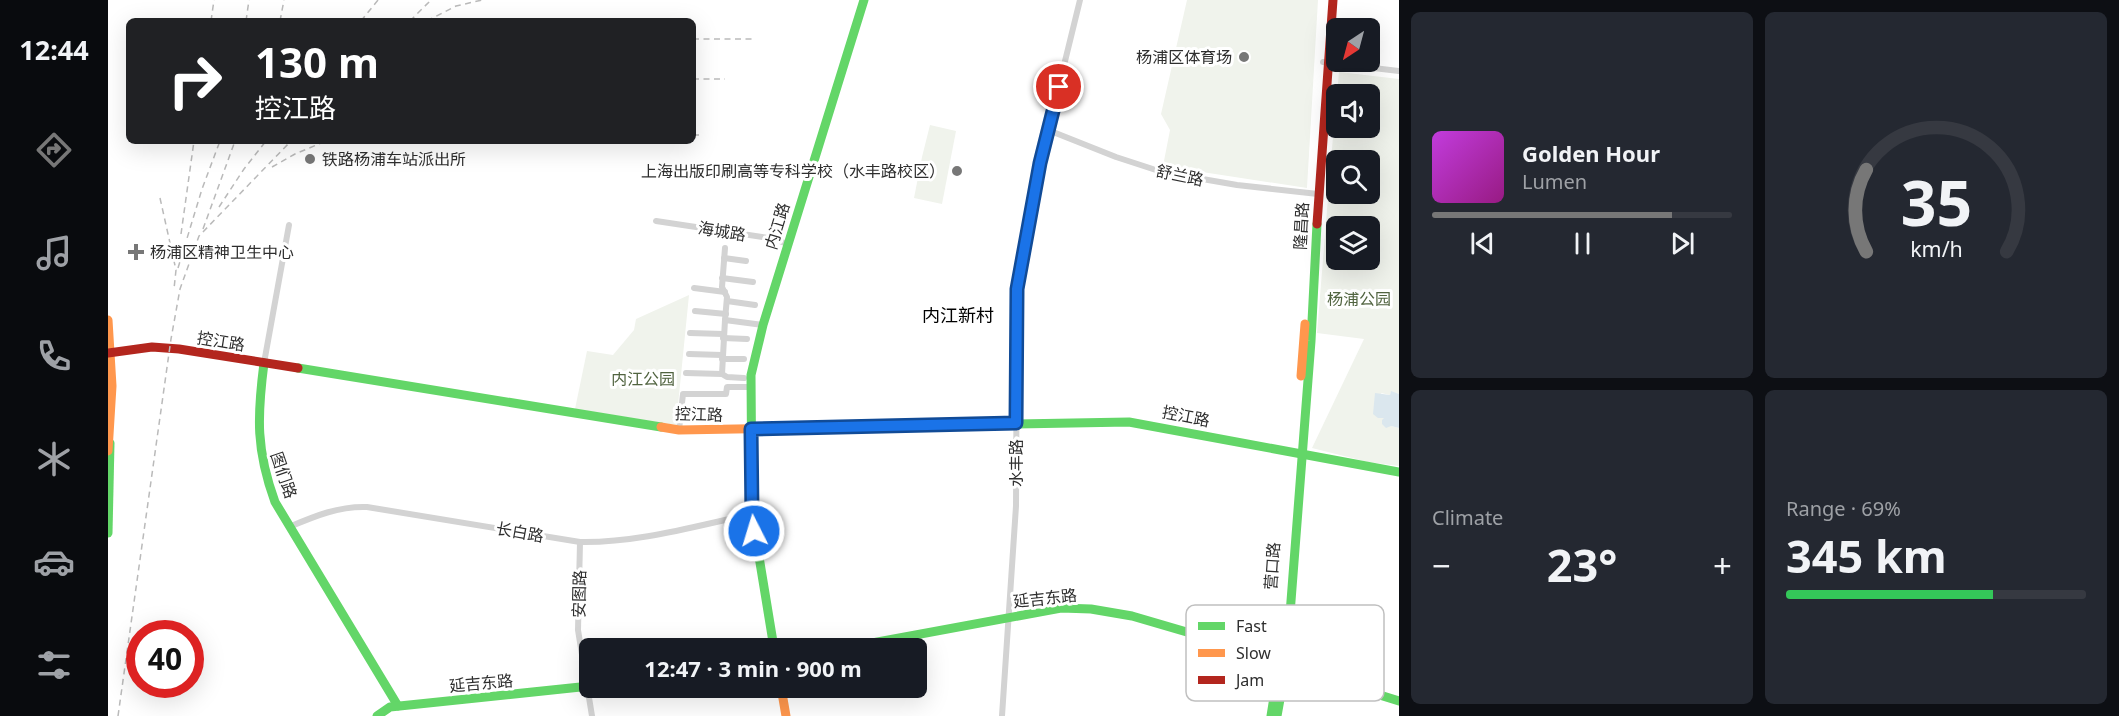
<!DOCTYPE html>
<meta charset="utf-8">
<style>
body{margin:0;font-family:"Noto Sans","Noto Sans SC",sans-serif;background:#242831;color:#f1f3f6;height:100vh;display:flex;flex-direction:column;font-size:22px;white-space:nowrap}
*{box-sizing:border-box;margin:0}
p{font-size:20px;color:#9ea1a6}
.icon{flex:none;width:33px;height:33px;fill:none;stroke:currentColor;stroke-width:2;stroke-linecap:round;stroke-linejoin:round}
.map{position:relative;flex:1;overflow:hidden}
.sheet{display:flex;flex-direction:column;gap:12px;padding:12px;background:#0d0f14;width:720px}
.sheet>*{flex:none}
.banner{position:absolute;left:18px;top:18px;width:570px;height:126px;border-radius:9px;box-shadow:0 6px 24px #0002;background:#202124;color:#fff;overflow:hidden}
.needle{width:39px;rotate:216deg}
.controls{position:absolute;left:1218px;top:18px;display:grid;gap:12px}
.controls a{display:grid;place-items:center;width:54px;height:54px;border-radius:9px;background:#171b24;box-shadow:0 6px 24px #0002;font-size:30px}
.speed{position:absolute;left:18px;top:620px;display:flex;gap:12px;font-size:30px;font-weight:700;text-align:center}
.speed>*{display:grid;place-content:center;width:78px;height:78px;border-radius:50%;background:#171b24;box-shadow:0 6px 24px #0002;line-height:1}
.speed .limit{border:9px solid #d22;background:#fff;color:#111}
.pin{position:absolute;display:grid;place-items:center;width:51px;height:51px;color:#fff;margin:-26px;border:3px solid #fff;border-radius:50%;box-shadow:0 2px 6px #0007}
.me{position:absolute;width:66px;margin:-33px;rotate:355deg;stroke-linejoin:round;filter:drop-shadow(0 0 4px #0008)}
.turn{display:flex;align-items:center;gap:21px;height:126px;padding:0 30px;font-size:27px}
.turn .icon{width:78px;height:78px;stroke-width:2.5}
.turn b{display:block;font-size:42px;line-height:51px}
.big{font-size:45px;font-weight:700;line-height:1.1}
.sheet .widget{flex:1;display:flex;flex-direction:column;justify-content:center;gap:9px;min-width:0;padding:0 21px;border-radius:9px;background:#242831}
.sheet .dial{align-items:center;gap:0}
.dial svg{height:156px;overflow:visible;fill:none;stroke:#363941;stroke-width:7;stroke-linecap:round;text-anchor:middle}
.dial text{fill:#f1f3f6;stroke:none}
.song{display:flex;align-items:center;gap:18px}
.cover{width:72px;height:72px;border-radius:9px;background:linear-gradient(135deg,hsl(290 70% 55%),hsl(310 70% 35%))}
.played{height:6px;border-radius:3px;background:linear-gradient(90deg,#777 80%,#363941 80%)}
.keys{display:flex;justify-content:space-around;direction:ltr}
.heat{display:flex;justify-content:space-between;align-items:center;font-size:33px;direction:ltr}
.charge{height:9px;border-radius:4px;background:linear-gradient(90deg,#34c759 69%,#363941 0)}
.sheet .tiles{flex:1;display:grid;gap:12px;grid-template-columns:repeat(2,1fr)}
.trip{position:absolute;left:471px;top:638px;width:348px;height:60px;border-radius:9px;background:#171b24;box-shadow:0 6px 24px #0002;font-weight:700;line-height:60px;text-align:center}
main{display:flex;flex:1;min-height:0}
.menu{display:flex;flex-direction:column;width:108px;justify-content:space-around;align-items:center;background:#090b0e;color:#9ea1a6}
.menu .icon{width:42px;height:42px}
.menu .current{color:#777}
.menu b{font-size:27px;color:#f1f3f6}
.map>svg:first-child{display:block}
.green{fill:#f0f3ec;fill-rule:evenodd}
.water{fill:#dbe7ee}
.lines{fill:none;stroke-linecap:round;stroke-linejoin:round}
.street{stroke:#d3d3d3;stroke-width:6}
.fast{stroke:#63d668;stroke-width:9}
.slow{stroke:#ff974d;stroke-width:9}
.jam{stroke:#b3261e;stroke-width:9}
.rail{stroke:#bababa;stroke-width:1.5;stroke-dasharray:6 4.5;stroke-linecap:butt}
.route-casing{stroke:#114b97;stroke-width:15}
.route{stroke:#1a73e8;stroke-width:10}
.poi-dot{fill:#777;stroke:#fff;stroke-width:2}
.labels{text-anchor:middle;stroke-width:6;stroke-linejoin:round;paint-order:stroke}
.poi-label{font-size:16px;fill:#2e2e2e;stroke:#fff;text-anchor:end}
.street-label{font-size:16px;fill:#2e2e2e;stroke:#fff}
.park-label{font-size:16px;fill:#516440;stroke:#fff}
.neighbourhood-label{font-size:18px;fill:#000;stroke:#fff}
.key{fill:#fff;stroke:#c0c0c0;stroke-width:1.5}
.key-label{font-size:16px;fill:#2e2e2e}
</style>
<main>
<nav class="menu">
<b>12:44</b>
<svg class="icon current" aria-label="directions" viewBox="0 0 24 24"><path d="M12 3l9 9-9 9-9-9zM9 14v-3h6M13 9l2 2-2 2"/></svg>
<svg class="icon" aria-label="music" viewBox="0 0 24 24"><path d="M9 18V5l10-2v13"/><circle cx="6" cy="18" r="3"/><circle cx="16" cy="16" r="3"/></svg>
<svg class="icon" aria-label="phone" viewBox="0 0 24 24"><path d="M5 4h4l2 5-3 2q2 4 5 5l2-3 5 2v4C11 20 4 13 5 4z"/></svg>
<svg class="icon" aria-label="climate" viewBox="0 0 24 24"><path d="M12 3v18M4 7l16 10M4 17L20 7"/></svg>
<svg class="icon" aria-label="car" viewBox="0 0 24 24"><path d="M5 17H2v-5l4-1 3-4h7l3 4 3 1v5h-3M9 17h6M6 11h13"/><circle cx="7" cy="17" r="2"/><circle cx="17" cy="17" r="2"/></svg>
<svg class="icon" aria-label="filters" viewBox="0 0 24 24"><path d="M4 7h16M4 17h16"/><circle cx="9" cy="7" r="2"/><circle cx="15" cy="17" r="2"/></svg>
</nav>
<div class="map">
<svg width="1291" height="716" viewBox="0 0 1291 716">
<rect width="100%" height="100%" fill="#fff"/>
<!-- green -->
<g class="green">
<polygon points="1079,0 1210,0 1199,188 1055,166 1062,130 1053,114"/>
<path d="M 1231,72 L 1291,79 L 1291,394 L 1283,392 L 1282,395 L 1273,393 L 1283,426 L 1291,428 L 1291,466 L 1260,462 L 1204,448 L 1256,339 L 1209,333 L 1228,100 L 1228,128 L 1262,128 L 1262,94 L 1229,94 ZM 1228,160 L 1262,160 L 1262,194 L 1228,194 ZM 1228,226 L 1262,226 L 1262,260 L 1228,260 Z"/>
<polygon points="822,125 848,131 834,204 806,198 814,157"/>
<polygon points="581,295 568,425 467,409 479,351 505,355 526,330 528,319"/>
</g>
<!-- water -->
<polygon class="water" points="1283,391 1291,394 1291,428 1283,426 1278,428 1274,424 1274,420 1276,418 1270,418 1265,414 1267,393 1282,395"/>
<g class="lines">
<!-- street -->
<g class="street">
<polyline points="1215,62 1291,71"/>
<polyline points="940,130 1008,157 1054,172 1129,185 1210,194"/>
<polyline points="548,221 667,239 679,244"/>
<polyline points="616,258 638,261"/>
<polyline points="614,278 645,282"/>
<polyline points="586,288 617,292"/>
<polyline points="619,301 647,305"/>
<polyline points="587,311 618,314"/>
<polyline points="617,320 619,297 614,287 617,248"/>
<polyline points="582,333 615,334"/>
<polyline points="615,338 639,339"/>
<polyline points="581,354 614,355"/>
<polyline points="614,359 636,359"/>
<polyline points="156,363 181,225"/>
<polyline points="578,373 614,374"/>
<polyline points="636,378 619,377 614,374 617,320 655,325"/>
<polyline points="571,430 575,394 618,394 619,387 643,387"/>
<path d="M 181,527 C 207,516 231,506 259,507 L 472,542 C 530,543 587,526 644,514"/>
<polyline points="472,542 470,630 484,716"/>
<polyline points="894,716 908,506 909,289 932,163 972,0"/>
</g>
<!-- fast -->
<g class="fast">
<path d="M 156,363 C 149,417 148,450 167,502 L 290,706"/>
<polyline points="190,368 553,427"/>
<polyline points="795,426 1021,422 1291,472"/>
<polyline points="0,533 2,443"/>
<polyline points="666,648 644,514 643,375 655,325 756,0"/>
<polyline points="737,648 953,608 983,609 1024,616 1154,654 1178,666 1291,701"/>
<polyline points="269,716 282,707 482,686"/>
<polyline points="1163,716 1173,653"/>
<polyline points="1169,716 1178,666 1203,341 1209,224"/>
</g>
<!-- slow -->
<g class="slow">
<polyline points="0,320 4,386 0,451"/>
<polyline points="1193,376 1197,324"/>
<polyline points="553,427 571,430 795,426"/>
<polyline points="673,687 678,716"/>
</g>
<!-- jam -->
<g class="jam">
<polyline points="1209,224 1225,0"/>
<polyline points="0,353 44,347 71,349 190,368"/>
</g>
<!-- rail -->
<g class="rail">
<polyline points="103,21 106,0"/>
<polyline points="138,21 141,0"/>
<polyline points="172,21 176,0"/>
<polyline points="253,21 270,0"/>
<polyline points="302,21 323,0"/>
<polyline points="319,21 348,6 374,0"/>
<polyline points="585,39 645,39"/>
<polyline points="585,79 617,79"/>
<polyline points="585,135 594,135"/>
<polyline points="164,167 187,154 218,141"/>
<polyline points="52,198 68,270 66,289"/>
<polyline points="111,207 136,169 158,141"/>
<polyline points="95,229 127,141"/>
<polyline points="73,234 86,141"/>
<polyline points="70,268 94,189 112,141"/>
<polyline points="10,716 63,339 72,289 91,236 183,141"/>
</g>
</g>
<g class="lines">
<defs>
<polyline id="route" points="646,531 644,514 643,429 908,423 909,289 932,163 951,87"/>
</defs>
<!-- route casing -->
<use href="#route" class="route-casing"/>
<!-- route -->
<use href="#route" class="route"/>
</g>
<!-- markers -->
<g class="poi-dot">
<circle cx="1136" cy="57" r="6"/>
<circle cx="202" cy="159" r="6"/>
<circle cx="849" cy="171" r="6"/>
<path d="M25 243h6v6h6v6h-6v6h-6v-6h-6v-6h6z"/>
</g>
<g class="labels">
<!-- poi labels -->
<g class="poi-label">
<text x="1124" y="63">杨浦区体育场</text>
<text x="214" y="165" text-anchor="start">铁路杨浦车站派出所</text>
<text x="837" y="177">上海出版印刷高等专科学校（水丰路校区）</text>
<text x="42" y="258" text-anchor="start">杨浦区精神卫生中心</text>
</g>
<!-- street labels -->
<g class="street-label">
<text transform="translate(1072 175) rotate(12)" y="6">舒兰路</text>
<text transform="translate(669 226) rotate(-73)" y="6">内江路</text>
<text transform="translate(1193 226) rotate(-87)" y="6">隆昌路</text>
<text transform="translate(614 231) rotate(9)" y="6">海城路</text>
<text transform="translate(113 341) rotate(9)" y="6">控江路</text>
<text transform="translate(591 414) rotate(2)" y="6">控江路</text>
<text transform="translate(1078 416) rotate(11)" y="6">控江路</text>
<text transform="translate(908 463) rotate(-90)" y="6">水丰路</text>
<text transform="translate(176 475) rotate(71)" y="6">图们路</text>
<text transform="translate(412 532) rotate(10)" y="6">长白路</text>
<text transform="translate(1164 566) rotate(-86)" y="6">营口路</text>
<text transform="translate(471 594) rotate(-89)" y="6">安图路</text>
<text transform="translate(937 598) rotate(-6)" y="6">延吉东路</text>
<text transform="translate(373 683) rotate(-5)" y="6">延吉东路</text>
</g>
<!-- park labels -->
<g class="park-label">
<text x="1251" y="305">杨浦公园</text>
<text x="535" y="385">内江公园</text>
</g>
<!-- neighbourhood labels -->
<g class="neighbourhood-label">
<text x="850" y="322">内江新村</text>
</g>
</g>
<!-- legend -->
<rect x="1078" y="605" width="198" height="96" rx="9" class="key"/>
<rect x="1090" y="622" width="27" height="8" fill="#63d668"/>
<rect x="1090" y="649" width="27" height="8" fill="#ff974d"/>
<rect x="1090" y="676" width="27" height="8" fill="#b3261e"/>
<g class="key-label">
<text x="1128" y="632">Fast</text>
<text x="1128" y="659">Slow</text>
<text x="1128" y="686">Jam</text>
</g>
</svg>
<div class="controls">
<a><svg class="needle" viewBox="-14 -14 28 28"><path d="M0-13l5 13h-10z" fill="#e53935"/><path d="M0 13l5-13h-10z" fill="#9ea1a6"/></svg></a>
<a><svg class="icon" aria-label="sound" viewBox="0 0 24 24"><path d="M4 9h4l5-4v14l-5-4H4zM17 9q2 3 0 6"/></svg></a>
<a><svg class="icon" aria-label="search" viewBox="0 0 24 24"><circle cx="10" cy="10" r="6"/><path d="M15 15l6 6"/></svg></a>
<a><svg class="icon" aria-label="layers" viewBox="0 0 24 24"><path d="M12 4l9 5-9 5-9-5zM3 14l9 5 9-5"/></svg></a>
</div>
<div class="speed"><div class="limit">40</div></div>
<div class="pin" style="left:951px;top:87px;background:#d93025"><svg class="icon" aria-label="arrive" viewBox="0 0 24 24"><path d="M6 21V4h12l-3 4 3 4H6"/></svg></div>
<svg class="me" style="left:646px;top:531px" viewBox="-20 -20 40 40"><circle r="17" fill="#1a73e8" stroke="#fff" stroke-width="3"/><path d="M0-11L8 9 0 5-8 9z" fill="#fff"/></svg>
<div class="trip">12:47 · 3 min · 900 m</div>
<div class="banner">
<div class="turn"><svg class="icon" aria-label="right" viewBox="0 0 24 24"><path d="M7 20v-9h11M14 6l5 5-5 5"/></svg><div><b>130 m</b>控江路</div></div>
</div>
</div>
<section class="sheet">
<div class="tiles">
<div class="widget">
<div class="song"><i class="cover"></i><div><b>Golden Hour</b><p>Lumen</p></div></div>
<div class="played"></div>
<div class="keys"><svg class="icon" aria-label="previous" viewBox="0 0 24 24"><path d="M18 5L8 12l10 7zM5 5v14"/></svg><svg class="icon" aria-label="pause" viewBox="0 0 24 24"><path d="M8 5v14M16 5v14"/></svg><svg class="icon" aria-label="next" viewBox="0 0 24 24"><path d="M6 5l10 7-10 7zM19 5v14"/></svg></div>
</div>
<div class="widget dial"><svg viewBox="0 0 100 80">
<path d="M14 69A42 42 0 1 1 86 69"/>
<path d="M14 69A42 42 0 0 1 14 27" stroke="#777"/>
<text x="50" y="56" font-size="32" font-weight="700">35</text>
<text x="50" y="72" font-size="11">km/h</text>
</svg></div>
<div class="widget"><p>Climate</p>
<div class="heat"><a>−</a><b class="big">23°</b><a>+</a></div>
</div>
<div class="widget"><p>Range · 69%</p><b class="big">345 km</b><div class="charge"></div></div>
</div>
</section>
</main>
